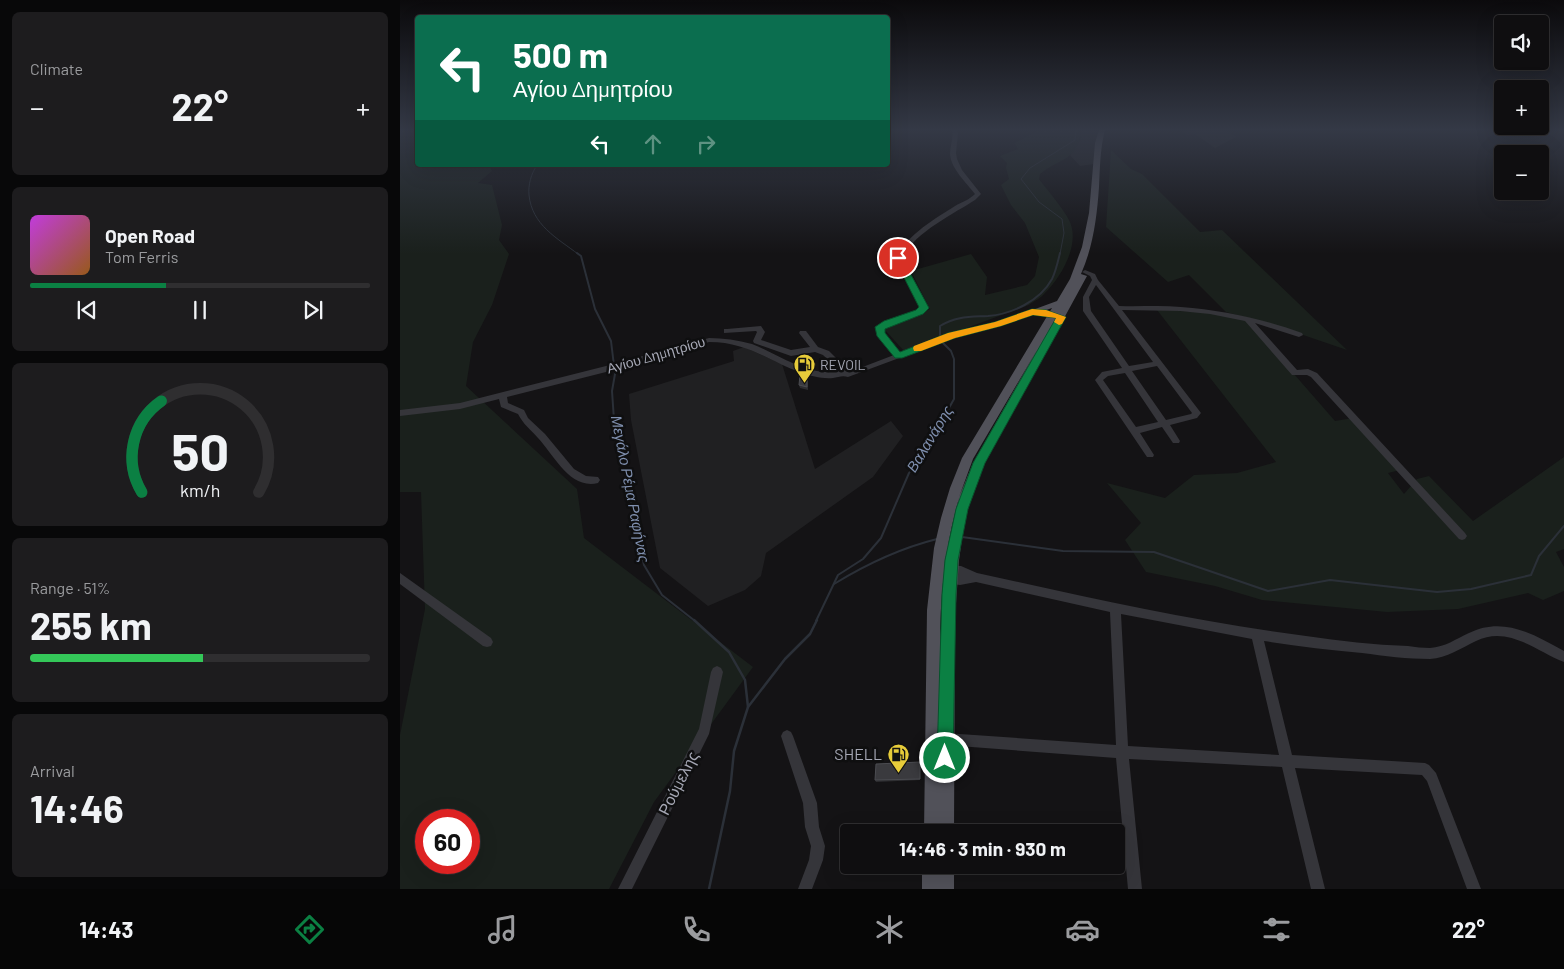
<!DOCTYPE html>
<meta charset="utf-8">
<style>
body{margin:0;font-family:Barlow,sans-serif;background:#1d1c1e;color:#f1f3f6;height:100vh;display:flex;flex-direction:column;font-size:19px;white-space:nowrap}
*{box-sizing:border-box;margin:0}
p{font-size:16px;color:#9b9c9f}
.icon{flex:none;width:28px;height:28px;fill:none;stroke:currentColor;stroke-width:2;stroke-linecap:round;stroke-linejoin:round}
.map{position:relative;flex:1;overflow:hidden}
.details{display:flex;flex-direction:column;gap:12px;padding:12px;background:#080809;width:400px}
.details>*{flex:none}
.hud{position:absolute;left:15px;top:15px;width:475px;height:152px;border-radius:5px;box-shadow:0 5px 20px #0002,0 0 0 1px #2f2e30;background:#0b6e4f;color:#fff;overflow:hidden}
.controls{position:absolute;left:1094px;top:15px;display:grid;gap:10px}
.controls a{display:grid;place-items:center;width:55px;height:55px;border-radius:5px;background:#0f0e10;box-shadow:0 5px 20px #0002,0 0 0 1px #2f2e30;font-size:25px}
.speed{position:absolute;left:15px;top:809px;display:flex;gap:10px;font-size:25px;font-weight:700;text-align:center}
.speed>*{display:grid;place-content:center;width:65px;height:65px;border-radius:50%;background:#0f0e10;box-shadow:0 5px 20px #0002,0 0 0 1px #2f2e30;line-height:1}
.speed .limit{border:8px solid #d22;background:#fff;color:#111}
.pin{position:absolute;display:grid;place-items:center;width:42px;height:42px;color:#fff;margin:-21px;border:2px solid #fff;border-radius:50%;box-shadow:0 1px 5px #0007}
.me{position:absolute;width:55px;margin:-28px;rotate:0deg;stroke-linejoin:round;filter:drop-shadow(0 0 4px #0008)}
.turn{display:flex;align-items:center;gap:18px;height:105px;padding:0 15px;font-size:22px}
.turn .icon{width:65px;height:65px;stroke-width:2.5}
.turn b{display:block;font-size:35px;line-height:42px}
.lanes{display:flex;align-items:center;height:48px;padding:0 15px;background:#0003;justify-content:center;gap:25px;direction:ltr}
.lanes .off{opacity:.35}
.big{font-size:38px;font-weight:700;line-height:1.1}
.details .card{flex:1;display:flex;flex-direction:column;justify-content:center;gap:8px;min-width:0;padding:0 18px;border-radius:8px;background:#1d1c1e}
.details .dial{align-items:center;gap:0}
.dial svg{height:130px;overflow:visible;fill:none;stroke:#2f2e30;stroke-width:7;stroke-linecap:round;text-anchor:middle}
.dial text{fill:#f1f3f6;stroke:none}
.song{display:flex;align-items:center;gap:15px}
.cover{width:60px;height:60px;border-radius:8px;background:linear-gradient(135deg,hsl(290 70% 55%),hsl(30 70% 35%))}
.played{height:5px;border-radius:2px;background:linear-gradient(90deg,#0b8043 40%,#2f2e30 40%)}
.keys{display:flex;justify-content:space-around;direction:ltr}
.heat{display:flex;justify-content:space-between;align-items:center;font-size:28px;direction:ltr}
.charge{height:8px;border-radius:4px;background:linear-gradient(90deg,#34c759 51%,#2f2e30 0)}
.trip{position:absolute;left:440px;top:824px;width:285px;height:50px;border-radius:5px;background:#0f0e10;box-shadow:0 5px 20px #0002,0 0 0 1px #2f2e30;font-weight:700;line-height:50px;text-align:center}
.tabs{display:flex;height:80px;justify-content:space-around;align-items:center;background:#060606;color:#9b9c9f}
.tabs .icon{width:35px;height:35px}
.tabs .active{color:#0b8043}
.tabs b{font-size:22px;color:#f1f3f6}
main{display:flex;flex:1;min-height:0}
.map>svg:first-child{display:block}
.built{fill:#202022}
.green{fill:#1a201c;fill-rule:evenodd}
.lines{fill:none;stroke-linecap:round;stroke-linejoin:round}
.stream-far2{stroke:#2b3038;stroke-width:1}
.stream-far1{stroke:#2b3038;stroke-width:2}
.stream{stroke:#2b3038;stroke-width:2.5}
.minor{fill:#35353a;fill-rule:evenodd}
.major{fill:#515159;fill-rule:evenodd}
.wall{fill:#2d2d30}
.building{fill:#3a3a3e;stroke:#4b4c51}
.route{fill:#0b8043;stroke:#07532c}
.slow{fill:#f59e0b}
.labels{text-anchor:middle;stroke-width:5;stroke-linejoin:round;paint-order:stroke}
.street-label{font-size:14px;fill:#a6a8b5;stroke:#0f0f10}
.poi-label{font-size:14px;fill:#a6a8b5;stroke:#0f0f10;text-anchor:start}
.water-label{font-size:15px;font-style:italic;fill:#7f8fae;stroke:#0f0f10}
.near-poi-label{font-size:16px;fill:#a6a8b5;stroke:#0f0f10;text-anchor:end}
.near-street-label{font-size:16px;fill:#a6a8b5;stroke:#0f0f10}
</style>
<main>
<section class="details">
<div class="card"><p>Climate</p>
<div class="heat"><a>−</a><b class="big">22°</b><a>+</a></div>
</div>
<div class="card">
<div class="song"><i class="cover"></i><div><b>Open Road</b><p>Tom Ferris</p></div></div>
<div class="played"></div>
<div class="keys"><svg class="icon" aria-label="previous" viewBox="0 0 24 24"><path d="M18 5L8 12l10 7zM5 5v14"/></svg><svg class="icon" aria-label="pause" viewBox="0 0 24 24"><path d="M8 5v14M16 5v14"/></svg><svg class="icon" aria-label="next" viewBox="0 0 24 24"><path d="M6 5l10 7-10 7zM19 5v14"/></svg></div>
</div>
<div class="card dial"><svg viewBox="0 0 100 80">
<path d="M14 69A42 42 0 1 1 86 69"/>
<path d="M14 69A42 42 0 0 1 26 13" stroke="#0b8043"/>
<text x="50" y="56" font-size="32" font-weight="700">50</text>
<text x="50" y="72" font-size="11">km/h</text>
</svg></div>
<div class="card"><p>Range · 51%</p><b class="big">255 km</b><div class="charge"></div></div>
<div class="card"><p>Arrival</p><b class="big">14:46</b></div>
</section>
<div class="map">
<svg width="1164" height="889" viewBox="0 0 1164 889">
<rect width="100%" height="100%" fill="#141315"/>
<!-- built -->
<g class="built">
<polygon points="681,130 700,130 694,164 680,166 670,155 680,140"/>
<polygon points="781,130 826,130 836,137 815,148 795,134 787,135"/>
<polygon points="344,347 382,364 415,469 491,421 503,436 473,477 366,553 361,576 345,590 308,606 260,568 231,420 229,394 334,361 333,351"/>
</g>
<!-- green -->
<g class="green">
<path d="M 0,130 L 17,130 L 18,165 L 89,165 L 92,171 L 78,183 L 92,185 L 102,225 L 99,240 L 109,254 L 92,305 L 73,342 L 66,386 L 177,489 L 184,538 L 353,667 L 254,802 L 209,889 L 0,889 L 0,735 L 25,609 L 21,492 L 0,492 ZM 26,820 L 69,820 L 69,862 L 26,862 Z"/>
<path d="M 639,130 L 681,130 C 679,161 659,158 640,174 L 639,179 C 648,191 663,208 669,220 C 681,243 662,276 645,293 C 641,298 634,301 629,305 L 504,351 L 485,330 L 487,326 L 530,309 L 511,271 L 571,254 L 587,277 L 585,295 L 627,285 L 635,276 L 639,257 L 625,223 L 611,205 L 601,185 L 609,179 L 606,168 L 607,163 L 600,156 L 618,149 L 615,143 Z"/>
<polygon points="711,150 731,169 742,174 800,232 822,230 947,350 871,324 826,312 789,275 768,282 706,227"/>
<polygon points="757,310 802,312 847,320 935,421 953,418 1000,470 988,473 1004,494 1017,479 1029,476 1073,521 1164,457 1164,549 1156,552 1164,567 1164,591 1143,600 1128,593 1058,609 987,612 862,600 815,586 746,572 725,540 741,523 707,483 765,498 794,475 837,473 876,462"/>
</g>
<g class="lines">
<!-- stream-far2 -->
<g class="stream-far2">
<path d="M 137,165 C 131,174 128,185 129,195 C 132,225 157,238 178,254"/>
<polyline points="660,254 664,233 662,219 639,202 621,179 630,168 675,140 676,130"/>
</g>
<!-- stream-far1 -->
<g class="stream-far1">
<polyline points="177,253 181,256 195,309 211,341 215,374 212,391 214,420 244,565 262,595 295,621"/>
<path d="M 540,337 L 540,326 C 556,316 570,317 588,316 C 612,314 640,301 652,279 C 656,271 658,261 660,253"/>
<polyline points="562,537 663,551 754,552 868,591 930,580 1037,592 1071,589 1131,575 1139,556 1164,526"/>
<path d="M 434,584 C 465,565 501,548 537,539"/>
<polyline points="416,621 438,575 463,559 481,538 509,473 522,456 554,399 554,359 551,351 542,342"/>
</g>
<!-- stream -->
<g class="stream">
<polyline points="294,620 329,652 345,680 348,707 334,751 330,791 309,889"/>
<polyline points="348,707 385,659 410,634 417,620"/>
</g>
<!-- minor -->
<g class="minor">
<path d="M 552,130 L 557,130 L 558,133 L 556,153 L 557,159 L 562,170 L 581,194 L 575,200 C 555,213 506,237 502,262 L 528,308 L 518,316 L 488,325 L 484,328 L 484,334 L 500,352 L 539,337 L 595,322 L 632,310 L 646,311 L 663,315 L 663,319 L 633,314 L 601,326 L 545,341 L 448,377 C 443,375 438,377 433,378 C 422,379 411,376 402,373 C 368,361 348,342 309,342 L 206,372 L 107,397 L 108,403 L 124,410 L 128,418 L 145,434 L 174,469 L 186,476 L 198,477 L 200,480 L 198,483 C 170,490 154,455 138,438 C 131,430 123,424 118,414 L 101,407 L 99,399 L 60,409 L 0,416 L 0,410 L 60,403 L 206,366 L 309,338 C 323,338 338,340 352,344 C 381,355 407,377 440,371 L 423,355 L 415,352 L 391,356 L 354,343 L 353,341 L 357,332 L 356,331 L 324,333 L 324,329 L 327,329 L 361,326 L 365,332 L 361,340 L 391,350 L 410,347 L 399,333 L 400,331 L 406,331 L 418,347 L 429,351 L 448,370 L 460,368 L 494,355 L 476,334 L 476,327 C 488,315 508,319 520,308 L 496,262 C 500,239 536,218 555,206 C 562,202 569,200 575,194 C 566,182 551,169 550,154 C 550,145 554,138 552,130 Z"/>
<path d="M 685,270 L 695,274 L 698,280 L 719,306 C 739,307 760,305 781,307 C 822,310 863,319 902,333 L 903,335 L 899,337 L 855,323 L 897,370 L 908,369 L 917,373 L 1065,533 L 1067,536 L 1065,539 L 1062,540 L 1059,539 L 911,377 L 907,375 L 892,375 L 845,321 L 810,314 L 780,311 L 722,310 L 801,413 L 797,418 L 770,425 L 780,441 L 779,443 L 773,443 L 762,427 L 740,433 L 754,455 L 753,457 L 747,457 L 695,380 L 702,372 L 722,368 L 683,311 L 683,297 L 692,280 L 690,276 L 682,272 ZM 696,285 L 753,362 L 729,366 L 691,311 L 689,297 ZM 757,366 L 792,413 L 791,414 L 766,420 L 732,371 ZM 725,373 L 758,422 L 736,427 L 703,380 L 708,376 Z"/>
<path d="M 547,565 L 561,566 L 577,573 C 686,597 795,622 906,636 C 940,641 974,645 1008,646 C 1015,647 1023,648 1030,648 C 1045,647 1056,639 1069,633 C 1103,616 1133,634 1164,651 L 1164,662 C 1136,651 1108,625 1076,641 C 1061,648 1047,658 1030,659 C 1008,659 984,656 962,653 C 929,650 896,646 864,641 L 892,755 L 1025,763 L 1029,765 L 1036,773 L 1081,889 L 1067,889 L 1027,781 L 1022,775 L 895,768 L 925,889 L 911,889 L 882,767 L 729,759 L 742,889 L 728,889 L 716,758 L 545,745 L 541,743 L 539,739 L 541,735 L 545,733 L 716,745 L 710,612 L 576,582 L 560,585 L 532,581 L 531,578 L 532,575 L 536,573 L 546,574 L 543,573 L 542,570 L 543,567 ZM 721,614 L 852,639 L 879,755 L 728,746 Z"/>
<polygon points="0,573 91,638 93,642 91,646 87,647 83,646 0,584"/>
<polygon points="317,666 321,668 323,672 309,734 232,889 218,889 299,729 311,672 313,668"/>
<polygon points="387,730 391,732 393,736 417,803 419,827 425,846 423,860 412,889 398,889 409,860 411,846 405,827 403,803 381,736 383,732"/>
</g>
<!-- major -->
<g class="major">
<path d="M 699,130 L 705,130 C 700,149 700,168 699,187 C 697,217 693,247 681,274 L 687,276 L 585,463 L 571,497 L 564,525 L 559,560 L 555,618 L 554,832 L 524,832 L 527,610 L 534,548 L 541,518 L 550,488 L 562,458 L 652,308 L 632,315 L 627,312 L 657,301 L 670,279 L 682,247 L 689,213 L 695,143 ZM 637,350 L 573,463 L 559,497 L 573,459 ZM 559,498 L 545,560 L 540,646 C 540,596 545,546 559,498 Z"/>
<rect x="522" y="865" width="32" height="24"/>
</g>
</g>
<!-- wall -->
<g class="wall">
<polygon points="408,380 408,390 400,388 399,385"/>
<polygon points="520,762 520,780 476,782 475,780"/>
</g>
<!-- building -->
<g class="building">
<polygon points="400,375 407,377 407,387 399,385"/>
<polygon points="520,762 520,779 475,780 476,764"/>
</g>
<!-- sky -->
<linearGradient id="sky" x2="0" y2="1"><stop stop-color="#0b0a0c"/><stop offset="0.51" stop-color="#343946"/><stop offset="1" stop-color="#343946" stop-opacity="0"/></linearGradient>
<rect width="1164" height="254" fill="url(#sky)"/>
<!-- route -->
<polygon class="route" points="495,256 502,258 529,308 523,314 485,329 485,333 500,352 548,333 595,322 632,309 646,310 666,317 585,463 568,509 558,560 556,594 553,758 551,764 545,766 540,764 537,758 542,594 545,560 556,509 573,463 656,318 633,315 601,326 555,338 502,358 495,358 477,336 475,327 484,321 516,310 519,307 494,258"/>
<!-- slow -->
<polygon class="slow" points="632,309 646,310 666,317 662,324 659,325 654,322 656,318 633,315 601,326 555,338 521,351 514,351 513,348 514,346 548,333 595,322"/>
<!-- icons -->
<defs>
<symbol id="fuel-pin" viewBox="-11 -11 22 30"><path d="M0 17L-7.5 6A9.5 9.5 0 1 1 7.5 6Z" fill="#e7cc3a" stroke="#0f0f10"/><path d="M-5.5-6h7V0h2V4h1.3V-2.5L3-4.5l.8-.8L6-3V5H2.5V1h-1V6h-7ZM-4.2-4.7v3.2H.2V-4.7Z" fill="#111"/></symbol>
</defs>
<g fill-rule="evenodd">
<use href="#fuel-pin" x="392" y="352" width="25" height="34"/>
<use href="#fuel-pin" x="486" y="742" width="25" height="34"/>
</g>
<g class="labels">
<!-- street labels -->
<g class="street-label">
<text transform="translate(256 355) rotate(-16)" y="5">Αγίου Δημητρίου</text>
</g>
<!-- poi labels -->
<g class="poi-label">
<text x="420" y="370">REVOIL</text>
</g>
<!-- water labels -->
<g class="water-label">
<text transform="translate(530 439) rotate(-59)" y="5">Βαλανάρης</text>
<text transform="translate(230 489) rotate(79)" y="5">Μεγάλο Ρέμα Ραφήνας</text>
</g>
<!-- near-poi labels -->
<g class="near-poi-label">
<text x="482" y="760">SHELL</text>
</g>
<!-- near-street labels -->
<g class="near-street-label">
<text transform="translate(278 783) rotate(-63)" y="6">Ρούμελης</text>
</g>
</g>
</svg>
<div class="controls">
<a><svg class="icon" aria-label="sound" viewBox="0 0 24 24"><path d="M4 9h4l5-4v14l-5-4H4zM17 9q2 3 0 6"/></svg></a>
<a>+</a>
<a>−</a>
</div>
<div class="speed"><div class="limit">60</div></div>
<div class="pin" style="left:498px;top:258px;background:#d93025"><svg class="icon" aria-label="arrive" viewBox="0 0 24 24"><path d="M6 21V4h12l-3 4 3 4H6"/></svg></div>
<svg class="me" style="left:545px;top:758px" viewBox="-20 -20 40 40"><circle r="17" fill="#0b8043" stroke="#fff" stroke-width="3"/><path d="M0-11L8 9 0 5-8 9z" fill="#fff"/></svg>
<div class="trip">14:46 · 3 min · 930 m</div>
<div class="hud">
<div class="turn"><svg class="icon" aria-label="left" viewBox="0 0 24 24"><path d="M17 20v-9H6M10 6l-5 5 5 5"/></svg><div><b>500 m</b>Αγίου Δημητρίου</div></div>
<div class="lanes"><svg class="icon" aria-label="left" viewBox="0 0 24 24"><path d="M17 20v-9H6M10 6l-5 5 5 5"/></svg><svg class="icon off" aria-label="ahead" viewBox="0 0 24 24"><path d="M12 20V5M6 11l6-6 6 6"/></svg><svg class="icon off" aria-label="right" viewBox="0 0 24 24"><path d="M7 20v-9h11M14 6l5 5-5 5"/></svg></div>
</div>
</div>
</main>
<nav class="tabs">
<b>14:43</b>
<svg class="icon active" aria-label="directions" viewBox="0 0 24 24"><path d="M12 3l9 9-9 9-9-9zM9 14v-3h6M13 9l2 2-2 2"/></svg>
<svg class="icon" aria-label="music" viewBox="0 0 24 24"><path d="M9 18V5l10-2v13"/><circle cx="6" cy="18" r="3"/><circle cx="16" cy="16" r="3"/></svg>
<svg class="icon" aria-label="phone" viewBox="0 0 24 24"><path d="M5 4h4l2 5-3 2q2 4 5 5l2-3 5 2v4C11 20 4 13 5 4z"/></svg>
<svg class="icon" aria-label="climate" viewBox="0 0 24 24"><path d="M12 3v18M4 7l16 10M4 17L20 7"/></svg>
<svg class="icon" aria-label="car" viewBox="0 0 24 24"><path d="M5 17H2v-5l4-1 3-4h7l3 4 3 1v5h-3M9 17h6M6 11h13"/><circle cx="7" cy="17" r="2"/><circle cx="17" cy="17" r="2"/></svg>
<svg class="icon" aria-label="filters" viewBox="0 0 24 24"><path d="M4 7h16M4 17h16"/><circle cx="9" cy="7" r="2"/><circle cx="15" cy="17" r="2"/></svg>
<b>22°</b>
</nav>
